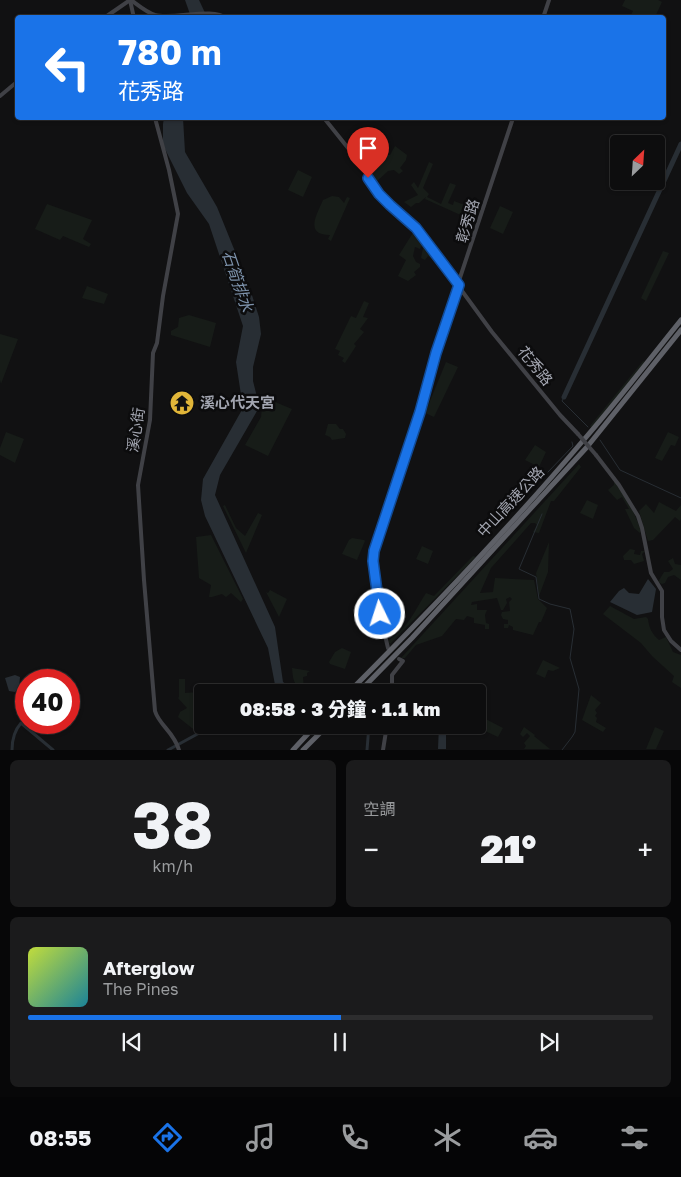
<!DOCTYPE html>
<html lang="zh-TW">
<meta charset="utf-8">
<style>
body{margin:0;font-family:"Golos Text","Noto Sans TC",sans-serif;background:#1b1b1c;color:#f1f3f6;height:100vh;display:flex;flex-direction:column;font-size:19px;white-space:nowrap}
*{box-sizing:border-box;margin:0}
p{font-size:16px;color:#9a9c9e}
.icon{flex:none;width:28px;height:28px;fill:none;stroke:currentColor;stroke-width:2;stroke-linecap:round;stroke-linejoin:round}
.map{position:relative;height:750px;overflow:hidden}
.side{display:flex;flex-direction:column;gap:10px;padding:10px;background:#070708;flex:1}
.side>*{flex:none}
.banner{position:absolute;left:15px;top:15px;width:651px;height:105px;border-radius:5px;box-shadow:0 1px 4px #0004,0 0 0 1px #2d2d2e;background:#1a73e8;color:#fff;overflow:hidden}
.needle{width:32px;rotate:25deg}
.controls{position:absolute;left:610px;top:135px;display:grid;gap:10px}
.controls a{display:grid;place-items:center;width:55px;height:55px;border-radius:5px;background:#0d0d0e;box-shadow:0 1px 4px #0004,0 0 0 1px #2d2d2e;font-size:25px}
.speed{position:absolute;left:15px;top:669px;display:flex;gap:10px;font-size:25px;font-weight:700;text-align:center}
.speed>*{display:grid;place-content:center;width:65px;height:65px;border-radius:50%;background:#0d0d0e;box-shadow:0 1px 4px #0004,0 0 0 1px #2d2d2e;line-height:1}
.speed .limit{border:8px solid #d22;background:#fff;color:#111}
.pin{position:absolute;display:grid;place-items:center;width:42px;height:42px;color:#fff;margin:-51px -21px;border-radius:50% 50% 50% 0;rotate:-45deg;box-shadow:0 0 5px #0007}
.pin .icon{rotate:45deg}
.me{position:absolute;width:55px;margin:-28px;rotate:356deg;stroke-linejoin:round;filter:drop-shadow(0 0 4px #0008)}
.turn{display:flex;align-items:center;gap:18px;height:105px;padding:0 20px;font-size:22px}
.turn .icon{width:65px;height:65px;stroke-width:2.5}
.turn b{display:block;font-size:35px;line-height:42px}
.big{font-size:38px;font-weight:800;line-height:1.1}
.side .widget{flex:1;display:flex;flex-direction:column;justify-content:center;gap:8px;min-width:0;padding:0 18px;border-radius:8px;background:#1b1b1c}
.side .dial{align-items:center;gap:0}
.dial b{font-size:65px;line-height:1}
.song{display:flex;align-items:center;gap:15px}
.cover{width:60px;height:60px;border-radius:8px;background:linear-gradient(135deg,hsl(70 70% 55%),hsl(190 70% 35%))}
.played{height:5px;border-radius:2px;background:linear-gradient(90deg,#1a73e8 50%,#2d2d2e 50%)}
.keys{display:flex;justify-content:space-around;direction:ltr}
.heat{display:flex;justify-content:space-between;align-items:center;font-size:28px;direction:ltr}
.side .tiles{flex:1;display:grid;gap:10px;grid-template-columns:1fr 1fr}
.widget:last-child{grid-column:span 2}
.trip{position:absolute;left:194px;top:684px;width:292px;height:50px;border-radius:5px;background:#0d0d0e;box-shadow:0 1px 4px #0004,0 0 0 1px #2d2d2e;font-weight:800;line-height:50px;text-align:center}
.tabs{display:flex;height:80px;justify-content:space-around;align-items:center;background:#050506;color:#9a9c9e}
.tabs .icon{width:35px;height:35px}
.tabs .on{color:#1a73e8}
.tabs b{font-size:22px;color:#f1f3f6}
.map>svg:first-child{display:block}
.green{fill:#171c18}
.water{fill:#282e34}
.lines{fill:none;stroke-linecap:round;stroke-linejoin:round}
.stream{stroke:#282e34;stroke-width:1}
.canal{stroke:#282e34;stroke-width:3}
.river{stroke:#282e34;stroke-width:5}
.secondary{stroke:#404146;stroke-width:4}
.highway{stroke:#5e6067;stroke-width:5}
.secondary-bridge{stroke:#404146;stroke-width:4}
.route-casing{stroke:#114b97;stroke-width:12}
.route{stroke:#1a73e8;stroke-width:9}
.labels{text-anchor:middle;stroke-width:5;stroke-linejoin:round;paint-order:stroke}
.street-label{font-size:15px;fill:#a3a6b1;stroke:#0c0c0d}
.poi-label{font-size:15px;font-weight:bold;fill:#a3a6b1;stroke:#0c0c0d;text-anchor:start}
.water-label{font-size:16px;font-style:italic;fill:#7c91aa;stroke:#0c0c0d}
</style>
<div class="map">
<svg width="681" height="750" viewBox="0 0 681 750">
<rect width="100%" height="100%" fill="#111112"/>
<!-- green -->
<g class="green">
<polygon points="625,0 658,0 662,2 655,17 630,17 633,11 622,6"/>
<polygon points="395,146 407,155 406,160 400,168 403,171 399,174 394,170 388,171 375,183 367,170 379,162 381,163 388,155 390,155"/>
<polygon points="429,162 433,164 423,188 429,194 427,197 441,204 450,183 456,185 448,203 453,205 454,201 470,207 465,217 425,199 426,197 419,203 416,203 411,207 404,202 418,195 411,185 414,182 418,188"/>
<polygon points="298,170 312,177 303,197 288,190"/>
<path d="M 332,196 L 339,197 L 344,203 L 347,197 L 350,198 L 331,241 L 328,239 L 330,235 C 304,235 317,214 323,200 Z"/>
<polygon points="47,204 92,220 83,239 91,244 89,247 63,236 60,240 35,229"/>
<polygon points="500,206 513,212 503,234 490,228"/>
<polygon points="416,228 438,259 438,263 428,256 425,260 421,258 423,248 421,246 420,249 415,247 413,256 416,262 420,264 420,267 414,272 416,275 408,281 398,276 406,260 399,255"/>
<polygon points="663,251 669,253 646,301 641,298"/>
<polygon points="87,286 108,294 104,304 82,298"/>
<polygon points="364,301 369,303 363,317 368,318 360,329 364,332 354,344 356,346 345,363 342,361 344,358 338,355 340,351 335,349 351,316 356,318"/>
<polygon points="189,315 216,323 210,347 171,335 171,331 178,327 179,318"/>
<polygon points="0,334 18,339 1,384 0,380"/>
<polygon points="643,361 645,362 592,428 590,426"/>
<polygon points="446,362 458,367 434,417 425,413"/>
<polygon points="263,397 292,409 268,456 245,445 261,417"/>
<polygon points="328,424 336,424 340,429 343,429 346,434 345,438 332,440 330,437 325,435"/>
<polygon points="6,432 24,439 15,463 0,455 0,448"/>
<polygon points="668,432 679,437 675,446 671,445 662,461 655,458"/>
<polygon points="535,445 546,452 539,467 525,460"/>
<polygon points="579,464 581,467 554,501 551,501 539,533 533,532 537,525 535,523 531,523 491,568 480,593 493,592 495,578 534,580 538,599 547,608 541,622 539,622 533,635 513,630 513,627 509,625 508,628 504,628 504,624 508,624 508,620 503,619 501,615 502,612 510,611 509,602 512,599 510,597 506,599 507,603 503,610 501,610 497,598 472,602 471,605 477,604 477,610 487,610 485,615 486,623 489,624 489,629 485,629 485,625 474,623 474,618 467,616 464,620 456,619 442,636 416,645 405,658 401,658"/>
<polygon points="614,482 616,482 630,504 641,530 640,533 634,528 625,509 629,509 622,497 617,500 608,490 614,485"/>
<polygon points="587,500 598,505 593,519 580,513"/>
<polygon points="659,502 676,511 681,505 681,519 680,521 675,517 653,540 648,541 639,511 646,504 654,513"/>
<polygon points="225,505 236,528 245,536 258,513 262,515 246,553 223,506"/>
<polygon points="211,535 243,599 241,602 231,593 226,597 222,594 212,597 209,597 211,585 199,578 196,537"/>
<polygon points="352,538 364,540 365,541 357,560 342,554 349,540"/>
<polygon points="549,542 548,572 539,596 536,573"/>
<polygon points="422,546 433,551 428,564 416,559"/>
<polygon points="630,549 635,550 634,554 640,555 641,551 645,551 642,554 644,561 634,564 631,560 624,560 623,556"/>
<path d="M 473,556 L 476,557 L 390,644 L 388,641 C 410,625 412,615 426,593 L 434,596 Z"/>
<polygon points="673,558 675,564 681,565 681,580 674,575 668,577 665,583 662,584 658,582 664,572 669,572 673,569 668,561"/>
<polygon points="270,590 287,599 279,617 266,592 268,593"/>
<path d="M 610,606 L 634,619 L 646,617 L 648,619 C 649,628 652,634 659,640 L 666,637 L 673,652 L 681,655 L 681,688 L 672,682 L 674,676 L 652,656 L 641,643 L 603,614 Z"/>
<polygon points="342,648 351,652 345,669 330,664 329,662 335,652"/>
<polygon points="543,660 560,668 553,671 548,670 545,678 536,674"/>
<path d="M 292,668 L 310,671 L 307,673 L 307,676 L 303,677 L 304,689 C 293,686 293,678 292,668 Z"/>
<polygon points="179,679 185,679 185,693 199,692 202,725 211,725 197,732 178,717 180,712 187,708 178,698 179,697"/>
<polygon points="591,695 601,703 595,710 597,713 595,716 597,718 596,722 606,728 603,732 582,720"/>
<polygon points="478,715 503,728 498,737 472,725 478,725"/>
<polygon points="524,727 535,735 534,736 550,749 524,749 526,746 524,743 530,736 527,733 523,737 520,734"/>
<polygon points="655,727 664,731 656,749 646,749"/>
</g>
<!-- water -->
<g class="water">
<polygon points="185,0 199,0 207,17 191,17"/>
<polygon points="164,118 183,118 185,152 217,207 249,286 259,317 261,334 253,367 253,381 258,401 257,411 220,475 215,495 275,627 283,682 290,687 323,692 278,692 276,690 268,648 205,516 201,500 203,479 243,408 236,362 243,326 209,224 187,193 163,145 163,124"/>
<polygon points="648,579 656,589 652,612 637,615 610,602 619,591 624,588 629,593 639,594"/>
<polygon points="15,675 20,677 19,688 15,692 9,691 5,678"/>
<polygon points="439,725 446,725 446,749 438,749"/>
</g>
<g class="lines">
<!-- stream -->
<g class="stream">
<polyline points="564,397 562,401 588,427"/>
<polyline points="600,440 620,470 681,498"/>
<polyline points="548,472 573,446 572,442"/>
<polyline points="542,514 519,569 536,577 539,599 550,604 570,609 574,629 570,658 579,689 575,732 572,737 562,750"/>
</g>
<!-- canal -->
<g class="canal">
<polyline points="263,692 269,688"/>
<path d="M 12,750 C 12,739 14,731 21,723 L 53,750"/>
<polyline points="168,750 214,725"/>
<polyline points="367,750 369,725"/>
</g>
<!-- river -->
<polyline class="river" points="564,397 681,144"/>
<!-- secondary -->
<g class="secondary">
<polyline points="130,0 134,18"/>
<path d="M 131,0 C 138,5 146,12 155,15 C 173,20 213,7 226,18"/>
<polyline points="104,18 130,0"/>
<polyline points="543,18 549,0"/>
<polyline points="0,96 18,81"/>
<path d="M 155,118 L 169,170 L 178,214 L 163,296 L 157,343 L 153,353 L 150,420 L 138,485 L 144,580 L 155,711 C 159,725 174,732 179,750"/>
<polyline points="324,118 360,163 379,194 399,214 416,228 492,332 560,415 578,434"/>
<polyline points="596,455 619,485 638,516 642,528 651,573 662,591 662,617 664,630 671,641 681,650"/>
<polyline points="388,648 380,614 373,561 374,551 420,412 435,353 513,118"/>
<polyline points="392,692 392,675 403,661 399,659"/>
<polyline points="383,750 387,725"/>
</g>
<!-- highway -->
<g class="highway">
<path d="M 349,692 C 429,612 508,529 581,443 C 616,403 648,361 681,320"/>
<polyline points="359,692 412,638 587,447 681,330"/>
<polyline points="293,750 316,725"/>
<polyline points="303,750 328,725"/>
</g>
<!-- secondary-bridge -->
<polyline class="secondary-bridge" points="578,434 596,455"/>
</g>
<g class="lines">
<defs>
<polyline id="route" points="368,178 379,194 390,205 416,228 459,285 436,353 420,412 374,551 373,561 380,614"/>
</defs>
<!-- route casing -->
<use href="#route" class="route-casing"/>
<!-- route -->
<use href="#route" class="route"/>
</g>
<!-- icons -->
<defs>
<symbol id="temple-disc" viewBox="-11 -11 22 22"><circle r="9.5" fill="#e1b639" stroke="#0c0c0d"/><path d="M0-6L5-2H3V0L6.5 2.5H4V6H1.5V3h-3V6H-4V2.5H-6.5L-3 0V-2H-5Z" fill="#111"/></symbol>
</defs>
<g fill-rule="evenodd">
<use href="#temple-disc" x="168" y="389" width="28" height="28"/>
</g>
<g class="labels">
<!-- street labels -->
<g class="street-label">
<text transform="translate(468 221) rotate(-73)" y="5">彰秀路</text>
<text transform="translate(535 366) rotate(51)" y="5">花秀路</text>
<text transform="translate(136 430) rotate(-81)" y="5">溪心街</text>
<text transform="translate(511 502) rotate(-47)" y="5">中山高速公路</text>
</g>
<!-- poi labels -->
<g class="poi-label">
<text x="200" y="408">溪心代天宮</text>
</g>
<!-- water labels -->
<g class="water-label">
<text transform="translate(238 281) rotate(71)" y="6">石筍排水</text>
</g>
</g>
</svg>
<div class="controls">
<a><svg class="needle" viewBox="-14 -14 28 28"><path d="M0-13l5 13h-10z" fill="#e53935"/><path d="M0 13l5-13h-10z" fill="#9a9c9e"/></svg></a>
</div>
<div class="speed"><div class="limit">40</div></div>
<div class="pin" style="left:368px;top:178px;background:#d93025"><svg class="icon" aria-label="arrive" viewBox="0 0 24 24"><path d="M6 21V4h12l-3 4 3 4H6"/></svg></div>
<svg class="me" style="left:380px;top:614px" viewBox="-20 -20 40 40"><circle r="17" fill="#1a73e8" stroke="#fff" stroke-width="3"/><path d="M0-11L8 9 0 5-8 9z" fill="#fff"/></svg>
<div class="trip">08:58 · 3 分鐘 · 1.1 km</div>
<div class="banner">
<div class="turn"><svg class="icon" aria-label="left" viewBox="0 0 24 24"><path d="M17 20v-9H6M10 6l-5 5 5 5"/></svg><div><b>780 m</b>花秀路</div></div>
</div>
</div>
<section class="side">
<div class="tiles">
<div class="widget dial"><b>38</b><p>km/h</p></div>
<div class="widget"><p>空調</p>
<div class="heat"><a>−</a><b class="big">21°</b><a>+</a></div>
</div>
<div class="widget">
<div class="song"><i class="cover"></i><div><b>Afterglow</b><p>The Pines</p></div></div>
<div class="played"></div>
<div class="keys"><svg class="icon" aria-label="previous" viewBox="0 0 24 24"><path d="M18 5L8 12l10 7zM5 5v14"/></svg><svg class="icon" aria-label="pause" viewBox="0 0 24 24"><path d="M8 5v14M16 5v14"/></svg><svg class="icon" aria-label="next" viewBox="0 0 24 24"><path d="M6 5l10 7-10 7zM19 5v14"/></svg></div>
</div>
</div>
</section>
<nav class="tabs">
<b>08:55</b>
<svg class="icon on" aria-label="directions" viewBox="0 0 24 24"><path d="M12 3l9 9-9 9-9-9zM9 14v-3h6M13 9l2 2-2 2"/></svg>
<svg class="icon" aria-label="music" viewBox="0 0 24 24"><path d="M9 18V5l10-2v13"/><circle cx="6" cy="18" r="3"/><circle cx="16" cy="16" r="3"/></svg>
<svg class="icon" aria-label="phone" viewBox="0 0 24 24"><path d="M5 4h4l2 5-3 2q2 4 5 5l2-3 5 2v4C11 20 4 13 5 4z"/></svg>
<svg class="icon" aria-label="climate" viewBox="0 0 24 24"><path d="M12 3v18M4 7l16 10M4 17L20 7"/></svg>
<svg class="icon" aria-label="car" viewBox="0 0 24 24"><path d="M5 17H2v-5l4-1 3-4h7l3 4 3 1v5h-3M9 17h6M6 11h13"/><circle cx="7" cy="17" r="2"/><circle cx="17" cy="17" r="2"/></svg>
<svg class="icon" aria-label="filters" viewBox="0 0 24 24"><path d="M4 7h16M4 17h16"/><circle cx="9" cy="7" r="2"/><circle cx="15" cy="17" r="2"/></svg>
</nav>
